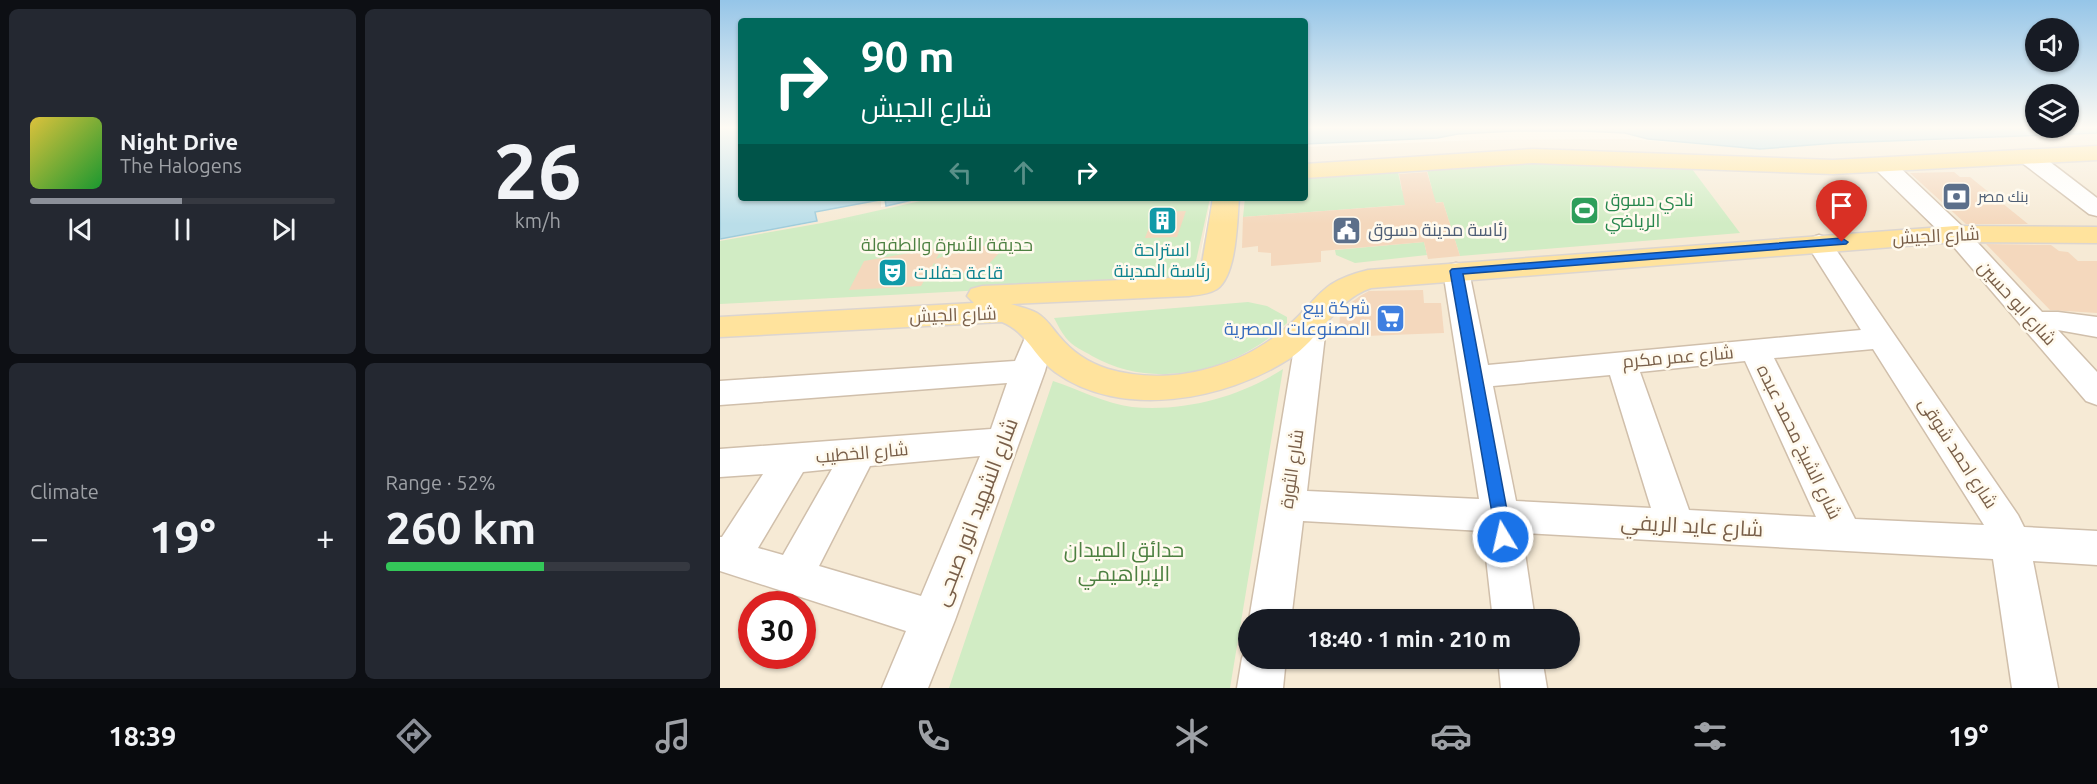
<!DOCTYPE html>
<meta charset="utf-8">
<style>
body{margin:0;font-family:Ubuntu,Cairo,sans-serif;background:#242831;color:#f1f3f6;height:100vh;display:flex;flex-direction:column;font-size:22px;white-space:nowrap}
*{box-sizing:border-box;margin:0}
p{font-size:20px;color:#9ea1a6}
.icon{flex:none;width:33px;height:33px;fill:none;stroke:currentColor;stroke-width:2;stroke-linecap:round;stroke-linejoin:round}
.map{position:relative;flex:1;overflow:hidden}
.side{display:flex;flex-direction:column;gap:9px;padding:9px;background:#0d0f14;width:720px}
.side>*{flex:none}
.guide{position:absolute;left:18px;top:18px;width:570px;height:183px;border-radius:6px;box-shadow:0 2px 4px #0004;background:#00695c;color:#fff;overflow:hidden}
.buttons{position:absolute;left:1305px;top:18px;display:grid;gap:12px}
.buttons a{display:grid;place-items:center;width:54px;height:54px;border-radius:50%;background:#171b24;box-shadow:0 2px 4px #0004;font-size:30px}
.speed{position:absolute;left:18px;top:591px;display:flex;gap:12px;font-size:30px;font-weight:700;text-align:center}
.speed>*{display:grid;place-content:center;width:78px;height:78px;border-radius:50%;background:#171b24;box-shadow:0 2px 4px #0004;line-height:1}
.speed .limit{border:9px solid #d22;background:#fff;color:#111}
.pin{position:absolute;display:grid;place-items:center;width:51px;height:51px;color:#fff;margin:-62px -26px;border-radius:50% 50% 50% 0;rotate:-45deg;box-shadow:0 0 6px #0007}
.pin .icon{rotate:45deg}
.me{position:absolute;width:66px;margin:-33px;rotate:351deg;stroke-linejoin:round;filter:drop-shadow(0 0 4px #0008)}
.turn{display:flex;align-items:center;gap:21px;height:126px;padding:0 24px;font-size:27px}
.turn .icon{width:78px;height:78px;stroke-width:2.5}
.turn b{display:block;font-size:42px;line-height:51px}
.lanes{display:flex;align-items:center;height:57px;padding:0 24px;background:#0003;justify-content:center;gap:30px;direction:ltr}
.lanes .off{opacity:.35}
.big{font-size:45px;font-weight:700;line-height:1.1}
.side .widget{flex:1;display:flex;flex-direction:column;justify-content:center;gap:9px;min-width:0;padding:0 21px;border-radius:9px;background:#242831}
.side .dial{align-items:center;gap:0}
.dial b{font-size:78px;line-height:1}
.song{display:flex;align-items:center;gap:18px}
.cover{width:72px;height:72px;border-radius:9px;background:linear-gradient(135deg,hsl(50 70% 55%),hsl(130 70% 35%))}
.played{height:6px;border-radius:3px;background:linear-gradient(90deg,#8c9099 50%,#363941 50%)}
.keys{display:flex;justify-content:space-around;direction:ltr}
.heat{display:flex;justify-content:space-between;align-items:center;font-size:33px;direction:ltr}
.charge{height:9px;border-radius:4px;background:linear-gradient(90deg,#34c759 52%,#363941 0)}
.side .tiles{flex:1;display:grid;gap:9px;grid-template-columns:repeat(2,1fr)}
.trip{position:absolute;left:518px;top:609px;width:342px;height:60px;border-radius:30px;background:#171b24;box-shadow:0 2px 4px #0004;font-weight:700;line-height:60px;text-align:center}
.dock{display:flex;height:96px;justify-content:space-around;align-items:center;background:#090b0e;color:#9ea1a6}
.dock .icon{width:42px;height:42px}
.dock .active{color:#8c9099}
.dock b{font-size:27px;color:#f1f3f6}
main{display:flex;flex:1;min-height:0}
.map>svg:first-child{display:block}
.residential{fill:#f6ead5;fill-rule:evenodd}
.green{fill:#d1ecc4}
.water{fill:#badee9;stroke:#a0ccdb;stroke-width:1.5}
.building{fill:#f4d8bd}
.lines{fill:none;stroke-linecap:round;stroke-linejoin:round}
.minor-casing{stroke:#d0bfab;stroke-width:3}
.major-casing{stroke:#dcd5d0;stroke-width:3}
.minor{fill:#fff;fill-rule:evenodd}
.major{fill:#ffe39d;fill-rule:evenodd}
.route{fill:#1a73e8;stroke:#114b97;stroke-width:1.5}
.labels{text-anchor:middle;stroke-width:5;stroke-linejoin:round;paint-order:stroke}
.far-service-label{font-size:15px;fill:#4e5e75;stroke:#fffaee;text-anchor:start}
.leisure-label{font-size:18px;fill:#27864d;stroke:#fffaee;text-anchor:start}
.service-label{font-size:18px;fill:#4e5e75;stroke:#fffaee;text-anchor:start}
.street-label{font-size:18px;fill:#795f49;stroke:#fffaee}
.park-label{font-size:18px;fill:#4d8041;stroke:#fffaee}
.culture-label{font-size:18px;fill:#0d838f;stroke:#fffaee}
.shop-label{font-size:18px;fill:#366cbe;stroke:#fffaee;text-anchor:end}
.near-street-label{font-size:21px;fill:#795f49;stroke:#fffaee}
.near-park-label{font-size:21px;fill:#4d8041;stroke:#fffaee}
</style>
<main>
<section class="side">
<div class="tiles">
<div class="widget">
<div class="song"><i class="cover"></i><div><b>Night Drive</b><p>The Halogens</p></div></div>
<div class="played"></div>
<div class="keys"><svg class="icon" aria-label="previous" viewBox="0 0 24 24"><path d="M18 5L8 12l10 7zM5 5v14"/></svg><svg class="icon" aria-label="pause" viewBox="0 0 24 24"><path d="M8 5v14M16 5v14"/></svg><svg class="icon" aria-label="next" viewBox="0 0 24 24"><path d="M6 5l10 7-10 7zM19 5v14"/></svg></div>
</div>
<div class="widget dial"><b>26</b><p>km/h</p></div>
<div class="widget"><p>Climate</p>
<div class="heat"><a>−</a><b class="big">19°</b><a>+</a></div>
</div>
<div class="widget"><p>Range · 52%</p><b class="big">260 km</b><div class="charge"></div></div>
</div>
</section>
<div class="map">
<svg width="1377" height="688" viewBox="0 0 1377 688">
<rect width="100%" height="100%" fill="#fdf7e7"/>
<!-- residential -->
<path class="residential" d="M 1377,133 L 1377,688 L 0,688 L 0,239 L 96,222 L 93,211 L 161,198 L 161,207 L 203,198 L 491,198 L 479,263 L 494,198 L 585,198 L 585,147 L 761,140 L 907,139 L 1040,149 L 1172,139 L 1204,141 ZM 32,604 L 82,604 L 82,656 L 32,656 ZM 528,620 L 849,620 L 849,658 L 528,658 Z"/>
<!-- green -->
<g class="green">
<polygon points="801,163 879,163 972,169 1020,233 740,256 723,202 523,217 525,198 585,198 585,176 678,172 682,191 712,189 707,170"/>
<polygon points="214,198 490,198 472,279 0,304 0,241 102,223"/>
<polygon points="704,242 707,255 635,263 616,255 615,250"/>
<path d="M 528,302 L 547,306 L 567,317 L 567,323 C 517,371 435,392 372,356 C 364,351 352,346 346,338 C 341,332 338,325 334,318 Z"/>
<path d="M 563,369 L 510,688 L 229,688 L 333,381 C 358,389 386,404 412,407 C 464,412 520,397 563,369 Z"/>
</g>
<!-- water -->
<g class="water">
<polygon points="0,127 21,127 21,198 201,198 166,206 165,199 95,212 97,221 0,239"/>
<polygon points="585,127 1377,127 1377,133 1117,143 1040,149 928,139 905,133 863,131 795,131 738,134 717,138 585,144"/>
</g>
<!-- building -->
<g class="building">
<polygon points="707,172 716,203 723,202 740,256 708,259 704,242 601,251 601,262 551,266 551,253 538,252 538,246 522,248 523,217 685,205 679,174"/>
<polygon points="1234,172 1240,177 1250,177 1308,224 1246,224 1190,173"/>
<polygon points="466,211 457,237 425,238 435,212"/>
<polygon points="1266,244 1331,245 1339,251 1348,252 1358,261 1377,261 1377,313 1330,310"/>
<polygon points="252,246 268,246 281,251 266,267 250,273 228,273 214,263 201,286 129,290 144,261 223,247 216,259"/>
<polygon points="703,290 704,303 721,303 724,333 619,337 620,311 640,296 649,291"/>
</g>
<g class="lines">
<defs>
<g id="minor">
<polygon points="1309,150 1317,152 1377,198 1377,216 1369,214 1301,162 1298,157 1301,152"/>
<polygon points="1164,158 1172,160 1245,229 1322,312 1338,312 1377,317 1377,337 1338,330 1377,372 1377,405 1366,401 1227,239 1156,170 1153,165 1156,160"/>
<path d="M 1099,235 L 1108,238 L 1298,515 L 1304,527 L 1377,531 L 1377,565 L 1313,561 L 1338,688 L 1292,688 L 1273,559 L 802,533 L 815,620 L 773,620 L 763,531 L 583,521 L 571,620 L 529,620 L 579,318 L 583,311 L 593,309 L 603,311 L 607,318 L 587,491 L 759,499 L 723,271 L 727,265 L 736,263 L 745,265 L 749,271 L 768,365 L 1141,330 L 1086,243 L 1090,238 ZM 1153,349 L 1264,525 L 1135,519 L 1054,358 ZM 1025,361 L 1096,517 L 969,510 L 920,372 ZM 890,375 L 931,508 L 796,501 L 773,386 Z"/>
<path d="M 320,323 L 330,326 L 335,333 L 325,371 L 235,620 L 208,688 L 162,688 L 186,631 L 0,571 L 0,537 L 2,537 L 43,474 L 0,477 L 0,449 L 271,429 L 287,383 L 0,405 L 0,381 L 295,361 L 310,326 ZM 260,456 L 201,596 L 99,566 L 150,466 ZM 112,469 L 63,555 L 38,548 L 83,472 Z"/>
<polygon points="528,644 528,658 566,658 563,688 517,688 522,658"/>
<polygon points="778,658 822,658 827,688 781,688"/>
</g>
<g id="major">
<polygon points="1377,146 1377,160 1113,174 813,163 585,178 585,164 813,149 1113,160"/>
<path d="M 493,198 L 519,198 C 517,221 517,275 497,289 C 489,294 478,295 469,296 L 291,304 C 300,307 309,309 317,313 C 327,319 332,328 339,336 C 352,352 369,363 388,369 C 449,387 521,368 568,326 C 601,297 599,282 648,270 L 1236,226 L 1377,227 L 1377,243 L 1236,242 L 651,288 C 615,300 600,339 569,359 C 505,400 401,420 335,372 C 314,357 307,332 282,322 L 0,337 L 0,317 L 254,303 L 247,296 L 251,289 L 262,286 L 472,277 L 479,273 L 482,264 Z"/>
</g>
</defs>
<!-- minor casing -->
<use href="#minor" class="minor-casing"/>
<!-- major casing -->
<use href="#major" class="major-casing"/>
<!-- minor -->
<use href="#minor" class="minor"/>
<!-- major -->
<use href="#major" class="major"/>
</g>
<!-- sky -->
<linearGradient id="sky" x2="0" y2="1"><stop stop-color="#95c5e8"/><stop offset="0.57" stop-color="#fefbf4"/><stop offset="1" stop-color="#fefbf4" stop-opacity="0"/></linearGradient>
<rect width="1377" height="224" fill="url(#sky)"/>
<!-- route -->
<polygon class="route" points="1122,238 1128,242 1126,244 743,274 792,537 789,542 783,545 777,542 730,271 732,269"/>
<!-- icons -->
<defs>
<symbol id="bank-square" viewBox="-11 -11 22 22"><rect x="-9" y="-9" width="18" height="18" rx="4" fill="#5c6f8a" stroke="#fffaee"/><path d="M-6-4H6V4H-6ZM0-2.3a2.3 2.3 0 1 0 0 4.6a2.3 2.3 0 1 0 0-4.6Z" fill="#fff"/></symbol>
<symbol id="stadium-square" viewBox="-11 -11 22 22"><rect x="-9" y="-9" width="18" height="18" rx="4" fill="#2e9e5b" stroke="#fffaee"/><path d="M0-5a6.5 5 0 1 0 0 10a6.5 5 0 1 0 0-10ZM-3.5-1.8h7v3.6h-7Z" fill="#fff"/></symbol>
<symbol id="building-square" viewBox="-11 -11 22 22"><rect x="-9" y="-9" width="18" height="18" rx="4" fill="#0f9aa8" stroke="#fffaee"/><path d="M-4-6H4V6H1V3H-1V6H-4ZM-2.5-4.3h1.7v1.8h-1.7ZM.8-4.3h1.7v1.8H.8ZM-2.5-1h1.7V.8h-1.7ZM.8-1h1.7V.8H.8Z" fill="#fff"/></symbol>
<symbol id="civic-square" viewBox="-11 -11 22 22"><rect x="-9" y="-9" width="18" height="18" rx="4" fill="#5c6f8a" stroke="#fffaee"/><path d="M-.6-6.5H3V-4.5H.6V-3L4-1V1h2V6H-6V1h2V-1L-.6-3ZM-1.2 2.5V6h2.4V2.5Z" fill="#fff"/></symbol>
<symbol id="theatre-square" viewBox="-11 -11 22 22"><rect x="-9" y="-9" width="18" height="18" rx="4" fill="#0f9aa8" stroke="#fffaee"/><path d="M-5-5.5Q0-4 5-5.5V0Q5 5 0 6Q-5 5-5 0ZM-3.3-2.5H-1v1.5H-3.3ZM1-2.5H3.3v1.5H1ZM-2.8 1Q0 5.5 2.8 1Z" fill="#fff"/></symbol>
<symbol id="supermarket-square" viewBox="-11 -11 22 22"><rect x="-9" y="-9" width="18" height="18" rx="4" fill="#3f7fe0" stroke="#fffaee"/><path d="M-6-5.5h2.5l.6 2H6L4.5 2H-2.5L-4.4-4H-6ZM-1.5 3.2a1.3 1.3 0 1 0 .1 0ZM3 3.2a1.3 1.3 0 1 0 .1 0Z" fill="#fff"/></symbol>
</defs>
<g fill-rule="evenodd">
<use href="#bank-square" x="1220" y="180" width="33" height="33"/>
<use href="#stadium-square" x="848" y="194" width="33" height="33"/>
<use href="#building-square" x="426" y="204" width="33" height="33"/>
<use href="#civic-square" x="610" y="214" width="33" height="33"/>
<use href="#theatre-square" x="156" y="256" width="33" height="33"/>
<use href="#supermarket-square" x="654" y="302" width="33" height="33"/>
</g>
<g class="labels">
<!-- far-service labels -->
<g class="far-service-label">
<text x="1258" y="202">بنك مصر</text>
</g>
<!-- leisure labels -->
<g class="leisure-label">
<text x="885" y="206">نادي دسوق<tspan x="885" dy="21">الرياضي</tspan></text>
</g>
<!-- service labels -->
<g class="service-label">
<text x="648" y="236">رئاسة مدينة دسوق</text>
</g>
<!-- street labels -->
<g class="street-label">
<text transform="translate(1216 236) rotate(-3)" y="6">شارع الجيش</text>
<text transform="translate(1297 303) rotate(48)" y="6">شارع ابو حسين</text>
<text transform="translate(233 315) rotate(-2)" y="6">شارع الجيش</text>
<text transform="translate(958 357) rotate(-5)" y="6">شارع عمر مكرم</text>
<text transform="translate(1079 442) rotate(64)" y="6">شارع الشيخ محمد عبده</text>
<text transform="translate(142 453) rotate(-5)" y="6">شارع الخطيب</text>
<text transform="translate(1238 453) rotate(57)" y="6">شارع احمد شوقى</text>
<text transform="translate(572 469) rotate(-82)" y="6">شارع الثورة</text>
</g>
<!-- park labels -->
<g class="park-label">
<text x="227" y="251">حديقة الأسرة والطفولة</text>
</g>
<!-- culture labels -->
<g class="culture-label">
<text x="442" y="256">استراحة<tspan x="442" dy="21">رئاسة المدينة</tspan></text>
<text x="194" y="279" text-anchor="start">قاعة حفلات</text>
</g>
<!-- shop labels -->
<g class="shop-label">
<text x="650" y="314">شركة بيع<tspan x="650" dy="21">المصنوعات المصرية</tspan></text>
</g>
<!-- near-street labels -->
<g class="near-street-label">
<text transform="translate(256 512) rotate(-69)" y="7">شارع الشهيد انور صبحى</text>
<text transform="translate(972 526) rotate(3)" y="7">شارع عايد الريفي</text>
</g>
<!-- near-park labels -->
<g class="near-park-label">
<text x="404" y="557">حدائق الميدان<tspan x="404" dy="24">الإبراهيمي</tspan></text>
</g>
</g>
</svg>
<div class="buttons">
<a><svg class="icon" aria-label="sound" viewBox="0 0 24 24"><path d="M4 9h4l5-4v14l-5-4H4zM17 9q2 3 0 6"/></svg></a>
<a><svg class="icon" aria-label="layers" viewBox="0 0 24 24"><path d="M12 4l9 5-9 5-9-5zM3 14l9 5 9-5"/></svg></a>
</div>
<div class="speed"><div class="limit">30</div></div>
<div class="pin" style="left:1122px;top:242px;background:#d93025"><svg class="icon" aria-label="arrive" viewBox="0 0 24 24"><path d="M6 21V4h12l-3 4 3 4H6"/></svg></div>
<svg class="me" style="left:783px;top:537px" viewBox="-20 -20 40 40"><circle r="17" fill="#1a73e8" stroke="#fff" stroke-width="3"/><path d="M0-11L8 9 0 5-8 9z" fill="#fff"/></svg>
<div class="trip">18:40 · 1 min · 210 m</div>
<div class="guide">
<div class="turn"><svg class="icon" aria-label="right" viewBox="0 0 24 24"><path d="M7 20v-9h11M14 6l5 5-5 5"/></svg><div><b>90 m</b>شارع الجيش</div></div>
<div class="lanes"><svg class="icon off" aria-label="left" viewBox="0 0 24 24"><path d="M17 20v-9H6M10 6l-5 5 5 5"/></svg><svg class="icon off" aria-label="ahead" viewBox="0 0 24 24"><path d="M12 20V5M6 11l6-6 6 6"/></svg><svg class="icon" aria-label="right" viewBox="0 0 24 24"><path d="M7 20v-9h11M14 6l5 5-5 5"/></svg></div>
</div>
</div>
</main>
<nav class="dock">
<b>18:39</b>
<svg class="icon active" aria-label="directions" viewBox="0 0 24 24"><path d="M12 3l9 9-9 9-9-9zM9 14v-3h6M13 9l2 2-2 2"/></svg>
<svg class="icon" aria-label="music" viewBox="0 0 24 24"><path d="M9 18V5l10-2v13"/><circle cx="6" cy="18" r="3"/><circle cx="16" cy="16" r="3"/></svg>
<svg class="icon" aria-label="phone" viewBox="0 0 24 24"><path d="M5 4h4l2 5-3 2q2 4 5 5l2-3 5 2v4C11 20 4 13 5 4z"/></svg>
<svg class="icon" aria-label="climate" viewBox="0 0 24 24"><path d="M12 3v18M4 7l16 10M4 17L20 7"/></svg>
<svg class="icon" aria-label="car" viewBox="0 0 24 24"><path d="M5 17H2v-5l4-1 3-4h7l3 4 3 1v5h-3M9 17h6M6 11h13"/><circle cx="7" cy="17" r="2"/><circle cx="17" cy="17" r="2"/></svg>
<svg class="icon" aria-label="filters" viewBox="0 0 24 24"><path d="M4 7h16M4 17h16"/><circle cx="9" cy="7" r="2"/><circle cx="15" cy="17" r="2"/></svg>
<b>19°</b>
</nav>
